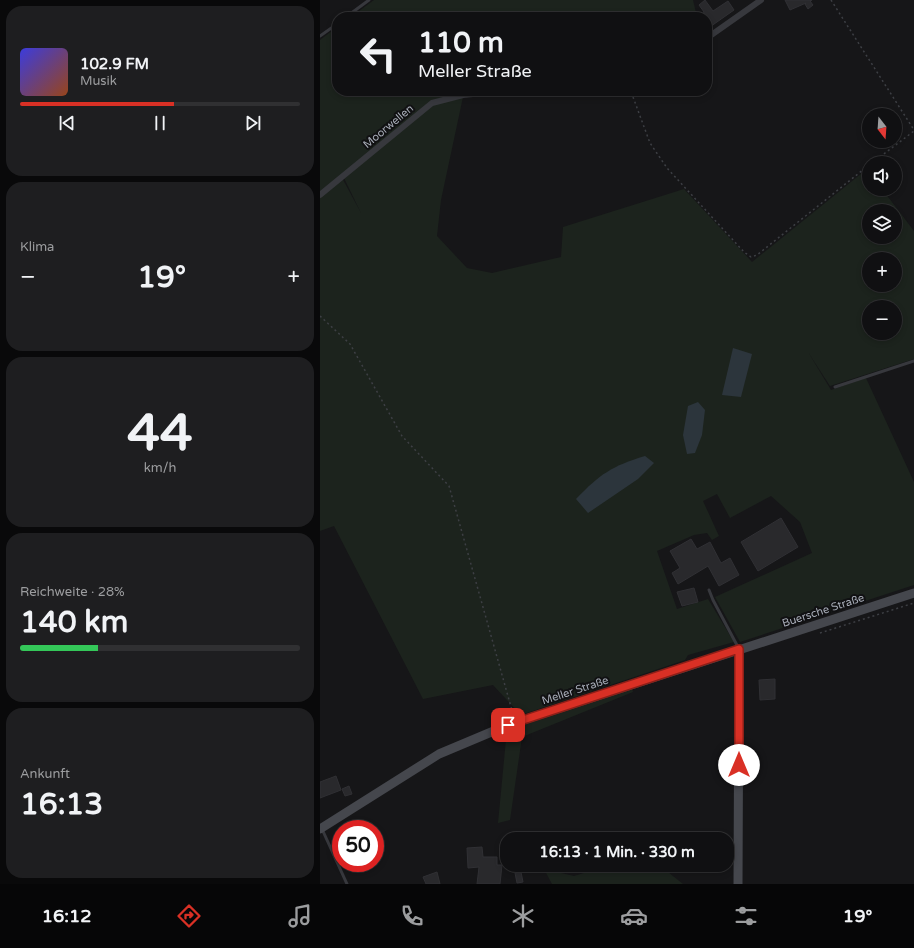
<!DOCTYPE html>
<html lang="de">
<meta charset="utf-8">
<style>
body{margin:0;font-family:"Varela Round",sans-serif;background:#1e1e20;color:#f1f3f6;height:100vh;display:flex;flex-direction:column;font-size:15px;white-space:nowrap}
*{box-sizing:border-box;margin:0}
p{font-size:13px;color:#9c9d9f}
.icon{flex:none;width:22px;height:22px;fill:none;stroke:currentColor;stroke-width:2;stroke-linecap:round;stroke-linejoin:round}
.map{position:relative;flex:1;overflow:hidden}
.drawer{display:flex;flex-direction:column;gap:6px;padding:6px;background:#09090a;width:320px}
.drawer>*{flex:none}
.banner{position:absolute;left:12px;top:12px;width:380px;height:84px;border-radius:16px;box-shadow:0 2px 6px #0003,0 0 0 1px #303032;background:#101012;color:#f1f3f6;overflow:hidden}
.needle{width:26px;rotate:163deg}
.tools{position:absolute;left:542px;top:108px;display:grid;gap:8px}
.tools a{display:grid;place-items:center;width:40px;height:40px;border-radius:50%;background:#101012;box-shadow:0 2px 6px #0003,0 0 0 1px #303032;font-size:20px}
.speed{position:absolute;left:12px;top:820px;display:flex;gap:8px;font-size:20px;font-weight:700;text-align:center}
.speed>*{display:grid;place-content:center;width:52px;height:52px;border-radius:50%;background:#101012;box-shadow:0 2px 6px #0003,0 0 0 1px #303032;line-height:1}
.speed .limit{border:6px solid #d22;background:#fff;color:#111}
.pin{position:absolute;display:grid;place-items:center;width:34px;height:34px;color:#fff;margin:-17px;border-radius:8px;box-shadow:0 2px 6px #0006}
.me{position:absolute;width:44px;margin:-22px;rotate:0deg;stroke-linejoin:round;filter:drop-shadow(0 0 3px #0008)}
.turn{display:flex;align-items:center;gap:14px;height:84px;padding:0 20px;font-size:18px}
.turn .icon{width:52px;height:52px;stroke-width:2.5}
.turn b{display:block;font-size:28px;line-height:34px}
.big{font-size:30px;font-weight:800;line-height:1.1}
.drawer .tile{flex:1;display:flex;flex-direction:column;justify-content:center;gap:6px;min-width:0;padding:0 14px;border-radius:16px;background:#1e1e20}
.drawer .dial{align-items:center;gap:0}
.dial b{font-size:52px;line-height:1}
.song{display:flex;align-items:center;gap:12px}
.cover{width:48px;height:48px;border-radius:6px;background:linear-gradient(135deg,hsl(240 70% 55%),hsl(20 70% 35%))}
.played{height:4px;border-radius:2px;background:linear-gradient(90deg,#d93025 55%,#303032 55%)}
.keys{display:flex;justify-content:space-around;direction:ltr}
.heat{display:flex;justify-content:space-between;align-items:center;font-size:22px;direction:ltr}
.charge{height:6px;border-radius:3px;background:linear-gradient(90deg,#34c759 28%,#303032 0)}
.trip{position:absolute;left:180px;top:832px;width:234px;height:40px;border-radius:16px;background:#101012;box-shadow:0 2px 6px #0003,0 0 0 1px #303032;font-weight:800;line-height:40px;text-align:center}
.menu{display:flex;height:64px;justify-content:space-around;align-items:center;background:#060607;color:#9c9d9f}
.menu .icon{width:28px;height:28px}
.menu .current{color:#d93025}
.menu b{font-size:18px;color:#f1f3f6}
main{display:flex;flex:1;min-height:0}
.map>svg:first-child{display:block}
.green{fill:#1c231d;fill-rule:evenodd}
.water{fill:#2c353c}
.building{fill:#29292c;stroke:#303034}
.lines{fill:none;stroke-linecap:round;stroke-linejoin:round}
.path{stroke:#3d3f44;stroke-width:1.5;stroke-dasharray:2 3;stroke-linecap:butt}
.lane{stroke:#37383d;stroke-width:3}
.street{stroke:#37383d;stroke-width:6}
.secondary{stroke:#45474d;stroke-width:9}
.route-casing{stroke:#8d1f18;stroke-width:10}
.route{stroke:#d93025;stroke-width:7}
.labels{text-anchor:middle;stroke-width:4;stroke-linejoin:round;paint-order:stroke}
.street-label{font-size:11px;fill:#a8adb8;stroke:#111113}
</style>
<main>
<section class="drawer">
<div class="tile">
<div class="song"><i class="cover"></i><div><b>102.9 FM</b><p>Musik</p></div></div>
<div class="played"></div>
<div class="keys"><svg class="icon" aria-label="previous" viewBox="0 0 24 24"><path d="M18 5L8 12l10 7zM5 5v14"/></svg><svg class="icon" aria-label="pause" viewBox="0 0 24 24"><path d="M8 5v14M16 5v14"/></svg><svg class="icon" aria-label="next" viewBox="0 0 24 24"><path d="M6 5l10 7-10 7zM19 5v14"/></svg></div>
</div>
<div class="tile"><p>Klima</p>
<div class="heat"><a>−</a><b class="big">19°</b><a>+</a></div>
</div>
<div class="tile dial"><b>44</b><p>km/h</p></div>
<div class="tile"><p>Reichweite · 28%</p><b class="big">140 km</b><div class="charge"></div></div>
<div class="tile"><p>Ankunft</p><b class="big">16:13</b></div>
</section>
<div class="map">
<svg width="594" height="884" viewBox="0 0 594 884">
<rect width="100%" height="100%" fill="#161618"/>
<!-- green -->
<g class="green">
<polygon points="54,0 373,0 377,17 31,17"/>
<path d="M 17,27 L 17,91 L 169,91 L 111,102 L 21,176 L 41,213 L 24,178 L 113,104 L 143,97 L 121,200 L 117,236 L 147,268 L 172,273 L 241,257 L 243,227 L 364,189 L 432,262 L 547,169 L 549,172 L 549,189 L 562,189 L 594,231 L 594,359 L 510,386 L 488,352 L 511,390 L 546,378 L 594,482 L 594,585 L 420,642 L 395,597 L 492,553 L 480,522 L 451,496 L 410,518 L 397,494 L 383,501 L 399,536 L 392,540 L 387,533 L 374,535 L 337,551 L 357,609 L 388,599 L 414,642 L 368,655 L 365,660 L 201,715 L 173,685 L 103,699 L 14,526 L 0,531 L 0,40 ZM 549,211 L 575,211 L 575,237 L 549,237 ZM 549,259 L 575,259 L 575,285 L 549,285 ZM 549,307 L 575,307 L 575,333 L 549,333 Z"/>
<polygon points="312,689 313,692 202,737 190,820 178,823 187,729"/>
<polygon points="278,865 339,865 363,884 232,884 224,869 254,876 277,869"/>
</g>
<!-- water -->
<g class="water">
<polygon points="413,348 432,354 421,397 402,395"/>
<polygon points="378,402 385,410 382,435 375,453 367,454 363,435 368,406"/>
<path d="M 325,456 L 334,463 L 318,479 L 268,513 L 256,499 C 280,474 292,466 325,456 Z"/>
</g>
<!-- building -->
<g class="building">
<polygon points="385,0 393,11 408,1 414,10 387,29 387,17 382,17 384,12 379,5"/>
<polygon points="465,0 492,0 490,1 493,5 488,9 485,4 486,3 470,10"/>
<polygon points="461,518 478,547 438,571 421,542"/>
<polygon points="371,539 377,549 390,542 401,563 410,558 419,575 399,586 388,566 358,584 352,573 360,568 350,551"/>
<polygon points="374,588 378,602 362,606 357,592"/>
<polygon points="455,679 455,699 440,700 439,680"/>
<polygon points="16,776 21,790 0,798 0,782"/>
<polygon points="29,786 32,794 25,796 22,789"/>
<polygon points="162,847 163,857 177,857 177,865 182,865 180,884 157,884 159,867 148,868 147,848"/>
<polygon points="117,872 120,884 106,884 103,877"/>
<polygon points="201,872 203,882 197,883 195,873"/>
</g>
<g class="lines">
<!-- path -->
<g class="path">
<polyline points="511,0 594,130"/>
<polyline points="313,97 330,143 347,168 424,252 431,257 437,255 549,165"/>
<polyline points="552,163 594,131"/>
<polyline points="0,316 30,344 82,436 129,486 193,714"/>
<polyline points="500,633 594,603"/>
</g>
<!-- lane -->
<g class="lane">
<polyline points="26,17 49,0"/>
<polyline points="0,36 17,24"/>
<polyline points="515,387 594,361"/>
<polyline points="389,590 393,600 419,649"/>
<polyline points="2,829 27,884"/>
</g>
<!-- street -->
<g class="street">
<polyline points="387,38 441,0"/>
<polyline points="213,91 303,94 309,91"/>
<polyline points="0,195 112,103 143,95 182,91"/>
</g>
<!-- secondary -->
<g class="secondary">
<polyline points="0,829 119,754 188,725 594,593"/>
<polyline points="418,884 419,649"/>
</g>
</g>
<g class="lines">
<defs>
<polyline id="route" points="188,725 419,649 419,765"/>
</defs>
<!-- route casing -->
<use href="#route" class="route-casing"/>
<!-- route -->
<use href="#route" class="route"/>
</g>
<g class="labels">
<!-- street labels -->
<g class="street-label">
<text transform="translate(68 126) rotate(-40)" y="4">Moorwellen</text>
<text transform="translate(503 610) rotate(-18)" y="4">Buersche Straße</text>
<text transform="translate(255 690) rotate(-18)" y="4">Meller Straße</text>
</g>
</g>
</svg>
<div class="tools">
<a><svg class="needle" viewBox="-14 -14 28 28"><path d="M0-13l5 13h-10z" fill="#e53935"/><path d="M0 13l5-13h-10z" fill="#9c9d9f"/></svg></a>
<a><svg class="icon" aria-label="sound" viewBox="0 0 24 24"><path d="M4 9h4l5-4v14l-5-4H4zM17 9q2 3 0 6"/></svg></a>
<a><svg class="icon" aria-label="layers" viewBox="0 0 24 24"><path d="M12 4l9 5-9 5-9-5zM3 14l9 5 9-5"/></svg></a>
<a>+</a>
<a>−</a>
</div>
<div class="speed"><div class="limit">50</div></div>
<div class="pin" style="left:188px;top:725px;background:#d93025"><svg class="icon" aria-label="arrive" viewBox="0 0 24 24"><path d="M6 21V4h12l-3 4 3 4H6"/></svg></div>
<svg class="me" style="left:419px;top:765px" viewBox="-20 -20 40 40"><circle r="19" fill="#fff"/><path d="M0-13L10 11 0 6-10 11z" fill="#d93025"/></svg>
<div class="trip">16:13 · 1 Min. · 330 m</div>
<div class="banner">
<div class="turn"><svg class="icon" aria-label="left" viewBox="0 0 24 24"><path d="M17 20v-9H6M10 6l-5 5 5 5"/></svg><div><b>110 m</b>Meller Straße</div></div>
</div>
</div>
</main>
<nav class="menu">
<b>16:12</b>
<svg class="icon current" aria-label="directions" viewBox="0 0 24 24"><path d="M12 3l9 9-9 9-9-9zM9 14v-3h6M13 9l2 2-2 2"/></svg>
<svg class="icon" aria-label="music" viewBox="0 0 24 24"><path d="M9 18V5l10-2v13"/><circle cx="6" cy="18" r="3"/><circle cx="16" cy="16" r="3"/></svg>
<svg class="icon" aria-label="phone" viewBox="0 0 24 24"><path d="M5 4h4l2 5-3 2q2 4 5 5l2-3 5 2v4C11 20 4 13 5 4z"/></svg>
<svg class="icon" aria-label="climate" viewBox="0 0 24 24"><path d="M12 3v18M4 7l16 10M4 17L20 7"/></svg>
<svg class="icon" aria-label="car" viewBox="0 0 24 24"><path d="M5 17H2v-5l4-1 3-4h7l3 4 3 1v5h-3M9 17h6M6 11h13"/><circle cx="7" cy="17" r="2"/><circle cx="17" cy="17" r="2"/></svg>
<svg class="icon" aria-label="filters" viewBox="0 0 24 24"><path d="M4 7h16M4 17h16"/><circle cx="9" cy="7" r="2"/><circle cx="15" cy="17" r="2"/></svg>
<b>19°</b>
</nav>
